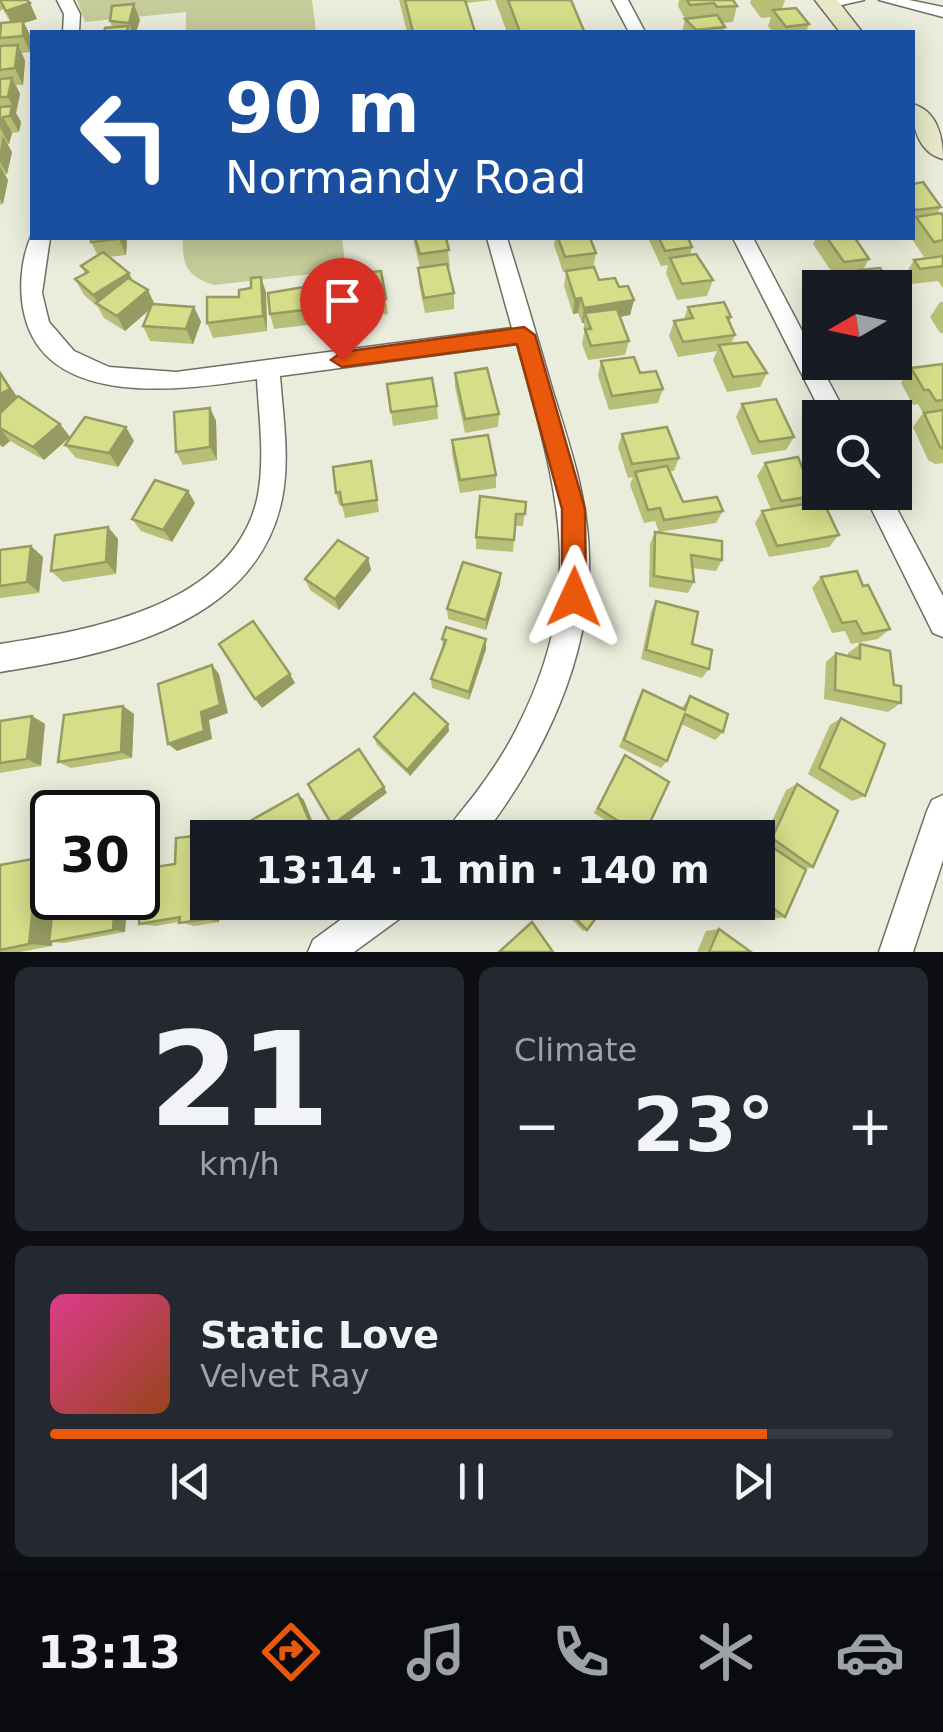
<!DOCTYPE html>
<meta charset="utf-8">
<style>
body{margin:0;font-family:"DejaVu Sans",sans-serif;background:#242831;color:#f1f3f6;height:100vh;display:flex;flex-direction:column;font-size:38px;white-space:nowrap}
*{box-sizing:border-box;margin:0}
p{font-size:32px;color:#9ea1a6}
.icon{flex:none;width:55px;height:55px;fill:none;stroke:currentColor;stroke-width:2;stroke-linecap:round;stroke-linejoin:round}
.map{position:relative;height:952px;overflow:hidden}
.sheet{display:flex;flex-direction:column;gap:15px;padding:15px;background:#0d0f14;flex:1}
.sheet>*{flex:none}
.hud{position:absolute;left:30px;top:30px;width:885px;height:210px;border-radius:0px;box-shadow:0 5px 25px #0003;background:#1a4fa0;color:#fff;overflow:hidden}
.needle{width:65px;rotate:261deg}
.controls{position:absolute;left:802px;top:270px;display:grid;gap:20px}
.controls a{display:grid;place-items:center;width:110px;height:110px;border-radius:0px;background:#171b24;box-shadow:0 5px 25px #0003;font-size:50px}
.speed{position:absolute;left:30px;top:790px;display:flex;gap:20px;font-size:50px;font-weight:700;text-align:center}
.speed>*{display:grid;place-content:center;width:130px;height:130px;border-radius:50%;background:#171b24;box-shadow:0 5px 25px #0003;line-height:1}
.speed .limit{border:5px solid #111;border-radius:15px;background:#fff;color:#111}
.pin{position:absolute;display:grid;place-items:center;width:85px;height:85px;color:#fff;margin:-102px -42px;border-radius:50% 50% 50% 0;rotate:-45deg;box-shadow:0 0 10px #0007}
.pin .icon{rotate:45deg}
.me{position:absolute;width:110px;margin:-55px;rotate:1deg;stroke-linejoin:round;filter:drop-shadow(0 0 8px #0008)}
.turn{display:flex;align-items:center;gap:35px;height:210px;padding:0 30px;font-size:45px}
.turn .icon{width:130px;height:130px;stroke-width:2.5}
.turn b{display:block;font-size:70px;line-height:85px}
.big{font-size:75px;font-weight:700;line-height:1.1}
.sheet .tile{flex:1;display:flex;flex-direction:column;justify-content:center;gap:15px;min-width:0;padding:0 35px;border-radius:15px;background:#242831}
.sheet .dial{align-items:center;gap:0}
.dial b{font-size:130px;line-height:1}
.song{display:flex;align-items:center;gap:30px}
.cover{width:120px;height:120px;border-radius:15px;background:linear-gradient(135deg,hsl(330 70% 55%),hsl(20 70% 35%))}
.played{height:10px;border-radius:5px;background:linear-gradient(90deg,#ea580c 85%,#363941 85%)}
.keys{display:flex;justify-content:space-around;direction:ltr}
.heat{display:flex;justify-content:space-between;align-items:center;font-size:55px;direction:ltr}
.sheet .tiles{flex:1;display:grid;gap:15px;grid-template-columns:1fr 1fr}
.tile:last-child{grid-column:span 2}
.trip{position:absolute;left:190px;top:820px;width:585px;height:100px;border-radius:0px;background:#171b24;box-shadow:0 5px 25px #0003;font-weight:700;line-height:100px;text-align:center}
.tab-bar{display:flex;height:160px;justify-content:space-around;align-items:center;background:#090b0e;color:#9ea1a6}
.tab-bar .icon{width:70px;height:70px}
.tab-bar .selected{color:#ea580c}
.tab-bar b{font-size:45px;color:#f1f3f6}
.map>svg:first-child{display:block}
.green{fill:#c5cb99}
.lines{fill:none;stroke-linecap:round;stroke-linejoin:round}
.minor-casing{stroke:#6e7061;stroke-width:3}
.secondary-casing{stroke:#6e7061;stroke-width:3}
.minor{fill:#fff;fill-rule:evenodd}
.secondary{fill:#e6e8c7;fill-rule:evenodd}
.wall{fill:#b8bf77}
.shaded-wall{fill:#969b61}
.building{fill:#d6de8a;stroke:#969b61;stroke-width:2.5}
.route{fill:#ea580c;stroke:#983908;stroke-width:2.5}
</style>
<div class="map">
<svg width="943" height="952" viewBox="0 0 943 952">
<rect width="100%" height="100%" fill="#ebeddc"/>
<!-- green -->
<g class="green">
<polygon points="77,0 312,0 316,32 186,32 186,12 85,22"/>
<path d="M 183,238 L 342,238 L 346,270 L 214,285 C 186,276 182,265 183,238 Z"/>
</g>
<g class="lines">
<defs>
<g id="minor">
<polygon points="57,0 73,0 80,14 79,32 63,32 64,14"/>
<polygon points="612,0 628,0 645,32 629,32"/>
<polygon points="822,0 864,0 828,8 822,6"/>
<polygon points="879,0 909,0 943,7 943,17"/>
<path d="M 32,234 L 32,238 L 50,238 L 42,293 L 49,322 L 74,351 L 109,367 L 176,372 L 512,328 L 487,238 L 507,238 C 523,289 538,340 553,392 C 570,446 588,499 589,556 C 592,657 542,760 481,838 L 444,838 C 451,821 464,809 475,794 C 490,774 505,752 516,730 C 590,587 557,489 517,344 L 280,376 C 283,416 290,459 282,499 C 256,627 107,655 0,672 L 0,644 C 91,630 236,606 258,495 C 265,457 259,417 257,379 C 188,389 49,411 25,317 C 18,290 21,258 32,234 Z"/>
<polygon points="733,238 753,238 848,418 824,418"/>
<polygon points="863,492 888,492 943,596 943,637 933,633"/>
<polygon points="943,795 943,860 913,952 879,952 927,811 932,800"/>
<polygon points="365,902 410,902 406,914 354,952 308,952 313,940"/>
</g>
<g id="secondary">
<polygon points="815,0 837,0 862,32 840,32"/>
<path d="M 912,104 C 937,110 943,137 943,159 C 918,153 912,125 912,104 Z"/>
</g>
</defs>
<!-- minor casing -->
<use href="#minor" class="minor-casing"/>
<!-- secondary casing -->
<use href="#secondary" class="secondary-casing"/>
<!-- minor -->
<use href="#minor" class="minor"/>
<!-- secondary -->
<use href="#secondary" class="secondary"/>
</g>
<!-- wall -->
<g class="wall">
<polygon points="0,0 37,19 24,23 31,37 30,52 22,53 25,61 23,85 16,85 20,94 16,113 21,122 19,132 12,133 9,144 7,144 12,152 7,174 5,175 8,180 3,204 0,205 0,28 10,22 3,9 0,11"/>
<polygon points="399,0 492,0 466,3 475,32 407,32"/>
<polygon points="495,0 571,0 584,32 507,32"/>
<polygon points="679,0 733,0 737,6 733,22 722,23 725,27 723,32 682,32 685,19 678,6"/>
<polygon points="751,0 785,0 782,9 809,24 806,32 809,32 773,32 768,26 771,17 761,18 750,3"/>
<polygon points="140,20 136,32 104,32 112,27 110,21"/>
<polygon points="912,184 941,207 937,214 943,216 943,255 924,257 911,238 912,238"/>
<polygon points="89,238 127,238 126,255 109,257 129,273 133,281 155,304 194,307 201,322 193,344 150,341 143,326 149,310 125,331 104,318 98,307 84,295 75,279 85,273 81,266 98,256"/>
<polygon points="413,238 446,238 450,266 447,266 454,293 454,309 425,313 419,283 418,268 420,268"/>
<polygon points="555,238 590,238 596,253 593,268 599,280 619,287 634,300 630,315 620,317 629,341 625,355 588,360 582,344 584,333 584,323 582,323 578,313 573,314 564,286 566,272 563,272 554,245"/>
<polygon points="650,238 688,238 692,247 690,255 713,280 707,296 677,300 666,273 668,265 661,266 649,240"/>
<polygon points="816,238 855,238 869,259 863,270 892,288 850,288 857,274 836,278 813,244"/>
<polygon points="943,256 943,288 938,281 911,284 905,275 914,260"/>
<polygon points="381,271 388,314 359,318 352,274"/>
<polygon points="310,286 314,301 316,324 274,329 270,314"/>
<polygon points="266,292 267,331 213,338 207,323 239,297"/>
<polygon points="895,292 902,303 895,314"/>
<polygon points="940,302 943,302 943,333 940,333 930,317"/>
<polygon points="688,307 731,317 729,322 735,335 731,344 767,373 760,387 727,392 713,360 717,351 678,357 669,336 674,321 684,319"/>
<polygon points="601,361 640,373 663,389 658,403 609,410 598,376"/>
<polygon points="943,364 943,463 935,464 928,460 913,427 923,413 918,404 913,405 901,383 911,368"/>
<polygon points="0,371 17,397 60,424 70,437 44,460 10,441 3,447 0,446"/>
<polygon points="455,373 499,414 498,427 465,433 455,387"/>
<polygon points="387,384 437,406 438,419 393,426"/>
<polygon points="742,404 794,437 786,450 752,455 736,417"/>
<polygon points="210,408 216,421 217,460 183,465 176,452"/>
<polygon points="622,434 679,458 674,471 670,471 683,502 723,511 716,523 659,532 655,521 644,523 630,485 633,477 628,478 618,447"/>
<polygon points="452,440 496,475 496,488 460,493 452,454"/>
<polygon points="134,441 118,467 76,458 65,445"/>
<polygon points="371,461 379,512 345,518 342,505 339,505 336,493"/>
<polygon points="765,463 814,496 809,503 839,535 829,547 769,557 755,523 762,511 771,510 757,476"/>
<polygon points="526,502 523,526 515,526 513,552 476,549 476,537"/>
<polygon points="195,503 172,542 141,531 132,519"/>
<polygon points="108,527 118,539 116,574 63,582 51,571"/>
<polygon points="655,532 722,560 716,571 692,568 694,582 688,593 649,587 650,544"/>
<polygon points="0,550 43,557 39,593 0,598"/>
<polygon points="368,558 371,570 339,610 310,590 305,579"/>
<polygon points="501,573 500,584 486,630 448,619 447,609"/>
<polygon points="821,577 863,586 890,629 878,639 851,644 845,631 832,633 812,588"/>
<polygon points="656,601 692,644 709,669 702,678 641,659 651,611"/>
<polygon points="442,639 486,639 486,649 469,700 432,688 431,679 443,648"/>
<polygon points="860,644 894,685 901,703 888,712 824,699 826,662 836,653 848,656 848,653"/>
<polygon points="643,690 682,708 690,696 723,732 715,740 681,724 667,761 661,768 619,747 638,699"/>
<polygon points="123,706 134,714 132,758 71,768 58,762"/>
<polygon points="32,716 45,724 41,766 0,773 0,721"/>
<polygon points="841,718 865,796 852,801 808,774 830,725"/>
<polygon points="448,724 449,731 410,776 377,745 374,737"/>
<polygon points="625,755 669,782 642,838 632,838 594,813"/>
<polygon points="797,784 813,867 805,869 785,917 774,919 752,902 758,902 758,838 736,838 738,834 747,830 763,841 786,790"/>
<polygon points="230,832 239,838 208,838 208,902 225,902 225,912 220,913 219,922 194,926 179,922 156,926 139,924 142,869 175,864 176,838"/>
<polygon points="0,865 52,898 125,932 64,943 52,942 52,946 20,952 0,952"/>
<polygon points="555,902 608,902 587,930 583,931"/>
<polygon points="719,929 751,952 697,952 706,931"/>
</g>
<!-- shaded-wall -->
<g class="shaded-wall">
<polygon points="30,3 37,19 24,23 31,37 30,52 23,36 13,26 6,11"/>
<polygon points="134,4 140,20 136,32 132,32 129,23"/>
<polygon points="18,45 25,61 23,85 15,68"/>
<polygon points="12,78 20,94 16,113 8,97"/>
<polygon points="12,106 21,122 19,132 10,116"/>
<polygon points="3,117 12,133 9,144 0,128"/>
<polygon points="3,136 12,152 7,174 0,162 0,150"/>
<polygon points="0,166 8,180 3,204 0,199"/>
<polygon points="119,238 127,238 126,255 119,239"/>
<polygon points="129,273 136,288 99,305 93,295"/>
<polygon points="261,277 266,292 267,331 263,316"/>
<polygon points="310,286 314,301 316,324 312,309"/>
<polygon points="148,290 155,305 125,331 117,316"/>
<polygon points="581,298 578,313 573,314 575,299"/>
<polygon points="634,300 630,315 589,322 585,313 584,323 582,323 584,308"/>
<polygon points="194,307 201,322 193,344 186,329"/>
<polygon points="0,371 21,403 0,414"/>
<polygon points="210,408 216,421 217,460 210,447"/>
<polygon points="60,424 70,437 44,460 33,447"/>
<polygon points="126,427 134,441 118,467 109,453"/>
<polygon points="0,428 10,441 3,447 0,444"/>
<polygon points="188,491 195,503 172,542 163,530"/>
<polygon points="108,527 118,539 116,574 106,562"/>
<polygon points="31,546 43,557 39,593 27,582"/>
<polygon points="368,558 371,570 339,610 335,599"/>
<polygon points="501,573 500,584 486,630 486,620"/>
<polygon points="486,639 486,649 469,700 469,692"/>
<polygon points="212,665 219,674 228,713 209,720 212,739 177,751 168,744 201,712"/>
<polygon points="290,674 295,683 262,708 255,699"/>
<polygon points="123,706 134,714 132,758 121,752"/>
<polygon points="32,716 45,724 41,766 27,759"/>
<polygon points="448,724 449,731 410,776 407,770"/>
<polygon points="384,787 387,793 336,830 332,825"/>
<polygon points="298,794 304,800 319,838 309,838"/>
<polygon points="38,858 52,862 52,898 56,898 52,946 29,944"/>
<polygon points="115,898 128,898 125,932 113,930"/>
<polygon points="212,902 225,902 225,912 212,909"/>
<polygon points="206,910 220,913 219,922 206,919"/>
</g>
<!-- building -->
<g class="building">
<polygon points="0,0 27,0 30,3 6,11"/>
<polygon points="405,0 465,0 475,32 413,32"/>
<polygon points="508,0 571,0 584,31 520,32"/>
<polygon points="687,0 733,0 737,6 717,7 714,3 690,5"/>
<polygon points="134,4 129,23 110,21 112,6"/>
<polygon points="796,8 809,24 786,27 773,10"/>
<polygon points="717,15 725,27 696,30 685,19"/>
<polygon points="23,21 23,36 0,38 1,23"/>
<polygon points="128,26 127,32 104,32 105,28"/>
<polygon points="18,45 15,68 0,70 0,46"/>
<polygon points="12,78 8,97 0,97 0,79"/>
<polygon points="12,106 10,116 3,117 0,128 0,107"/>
<polygon points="923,182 941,207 916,210 912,206 912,184"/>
<polygon points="941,213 943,216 943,240 934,242 916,217"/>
<polygon points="91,238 119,238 119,239 91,242"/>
<polygon points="415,238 446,238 449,250 420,254"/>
<polygon points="558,238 590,238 596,253 565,257"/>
<polygon points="659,238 688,238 692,247 665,251"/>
<polygon points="827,238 855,238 869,259 844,262"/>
<polygon points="103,252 129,273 93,295 75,279 88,272 81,266"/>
<polygon points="696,254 713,280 682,284 670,258"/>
<polygon points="943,256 943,266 920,269 914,260"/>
<polygon points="447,264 454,293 424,298 418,268"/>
<polygon points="594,267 599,280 615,278 619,287 628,286 634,300 584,308 581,298 575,299 566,271"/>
<polygon points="880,268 892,288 852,288 851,285 867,283 859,270"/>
<polygon points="381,271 386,299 356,303 352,274"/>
<polygon points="261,277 263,316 207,323 207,297 239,297 239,290 251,288 251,278"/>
<polygon points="128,278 148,290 117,316 96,303"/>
<polygon points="310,286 312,309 270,314 268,293"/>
<polygon points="895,292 902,303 895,304"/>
<polygon points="724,302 731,317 727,317 735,335 683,342 674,321 693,318 688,307"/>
<polygon points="152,304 194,307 186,329 143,326"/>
<polygon points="617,309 629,341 591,346 585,329 591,329 585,313"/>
<polygon points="747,342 767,373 733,377 719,345"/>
<polygon points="634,357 640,373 656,371 663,389 612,396 601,361"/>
<polygon points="943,364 943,400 936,401 929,390 924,390 911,368"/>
<polygon points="487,368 499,414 465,419 455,373"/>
<polygon points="0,373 10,389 0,394"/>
<polygon points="432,378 437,406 391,412 387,384"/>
<polygon points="18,396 60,424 33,447 0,428 0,413"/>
<polygon points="776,399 794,437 759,442 742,404"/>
<polygon points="210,408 210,447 176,452 174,412"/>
<polygon points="943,410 943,449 940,447 924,413"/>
<polygon points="85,417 126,427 109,453 65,445"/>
<polygon points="667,427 679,458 632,464 622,434"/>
<polygon points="488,435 496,475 460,480 452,440"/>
<polygon points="798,457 814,496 781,501 765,463"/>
<polygon points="371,461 377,500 342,505 340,492 336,493 333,467"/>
<polygon points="667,466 683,502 717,497 723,511 664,520 660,508 648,510 635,472"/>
<polygon points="155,480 188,491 163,530 132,519"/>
<polygon points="480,496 526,502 525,514 516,514 514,540 476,537"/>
<polygon points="823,501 839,535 777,546 762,511"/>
<polygon points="108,527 106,562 51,571 55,535"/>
<polygon points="655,532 722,541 722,560 691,555 694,582 654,576"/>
<polygon points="338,540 368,558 335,599 305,579"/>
<polygon points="31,546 27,582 0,586 0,550"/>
<polygon points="463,562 501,573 486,620 447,609"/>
<polygon points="857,571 863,586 868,585 890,629 863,634 856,621 842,623 821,577"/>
<polygon points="656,601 698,612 692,644 712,650 709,669 646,650"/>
<polygon points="253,621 290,674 255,699 219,644"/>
<polygon points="446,627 486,639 469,692 431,679 446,640 442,639"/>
<polygon points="860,644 890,651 894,685 901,686 901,703 835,690 836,653 860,659"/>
<polygon points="212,665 220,705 201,712 204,731 168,744 158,684"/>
<polygon points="643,690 685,710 690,696 728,714 723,732 685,714 667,761 624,740"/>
<polygon points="414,693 448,724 407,770 374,737"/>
<polygon points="123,706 121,752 58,762 64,715"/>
<polygon points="32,716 27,759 0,763 0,721"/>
<polygon points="841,718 885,744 865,796 819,768"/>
<polygon points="359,749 384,787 332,825 308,784"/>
<polygon points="625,755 669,782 643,837 598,808"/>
<polygon points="797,784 838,811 813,867 772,838"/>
<polygon points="298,794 315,834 309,838 248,838 243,825"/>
<polygon points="747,830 806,870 785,917 758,897 758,838 743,838"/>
<polygon points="230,832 230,838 208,838 208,902 212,902 212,909 206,910 206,919 179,923 180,917 139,924 142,869 175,864 176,838"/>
<polygon points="38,858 29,944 0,950 0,865"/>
<polygon points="54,898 115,898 113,930 49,942"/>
<polygon points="560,902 608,902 587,930"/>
<polygon points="532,922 553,952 499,952"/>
<polygon points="719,929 751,952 709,952"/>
</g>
<!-- route -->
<polygon class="route" points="524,327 535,335 585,509 586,597 583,605 574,609 565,605 562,597 562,509 517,344 342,367 331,360 342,352"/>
</svg>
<div class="controls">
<a><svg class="needle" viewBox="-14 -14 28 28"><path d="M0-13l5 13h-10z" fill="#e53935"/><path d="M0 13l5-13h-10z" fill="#9ea1a6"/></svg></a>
<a><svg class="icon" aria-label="search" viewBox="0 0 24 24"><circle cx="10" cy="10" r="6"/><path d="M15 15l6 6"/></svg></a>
</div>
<div class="speed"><div class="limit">30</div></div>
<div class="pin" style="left:342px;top:360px;background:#d93025"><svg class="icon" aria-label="arrive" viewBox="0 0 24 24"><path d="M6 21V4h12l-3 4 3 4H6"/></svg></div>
<svg class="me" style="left:574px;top:597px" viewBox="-20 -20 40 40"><path d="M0-17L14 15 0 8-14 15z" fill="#ea580c" stroke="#fff" stroke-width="4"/></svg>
<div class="trip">13:14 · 1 min · 140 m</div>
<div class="hud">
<div class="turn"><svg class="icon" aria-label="left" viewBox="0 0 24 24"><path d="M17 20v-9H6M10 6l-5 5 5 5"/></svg><div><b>90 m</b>Normandy Road</div></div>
</div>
</div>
<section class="sheet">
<div class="tiles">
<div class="tile dial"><b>21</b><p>km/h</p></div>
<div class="tile"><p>Climate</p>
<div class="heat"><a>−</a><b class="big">23°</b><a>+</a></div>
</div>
<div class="tile">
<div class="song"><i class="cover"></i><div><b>Static Love</b><p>Velvet Ray</p></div></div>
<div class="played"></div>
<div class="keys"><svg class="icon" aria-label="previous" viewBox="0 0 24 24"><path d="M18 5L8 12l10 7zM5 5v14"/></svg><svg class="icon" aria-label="pause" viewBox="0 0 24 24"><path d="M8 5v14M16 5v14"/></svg><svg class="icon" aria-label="next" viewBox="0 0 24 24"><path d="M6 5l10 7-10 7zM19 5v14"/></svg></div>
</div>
</div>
</section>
<nav class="tab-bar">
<b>13:13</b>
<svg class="icon selected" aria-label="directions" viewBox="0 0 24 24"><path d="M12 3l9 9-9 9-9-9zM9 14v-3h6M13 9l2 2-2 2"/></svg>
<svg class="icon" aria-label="music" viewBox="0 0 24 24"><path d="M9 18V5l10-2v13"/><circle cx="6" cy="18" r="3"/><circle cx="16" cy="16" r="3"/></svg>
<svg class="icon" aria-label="phone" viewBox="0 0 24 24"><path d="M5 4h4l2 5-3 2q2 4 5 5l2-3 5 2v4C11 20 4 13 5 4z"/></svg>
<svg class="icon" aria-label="climate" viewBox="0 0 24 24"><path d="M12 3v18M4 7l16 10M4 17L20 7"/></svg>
<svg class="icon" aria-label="car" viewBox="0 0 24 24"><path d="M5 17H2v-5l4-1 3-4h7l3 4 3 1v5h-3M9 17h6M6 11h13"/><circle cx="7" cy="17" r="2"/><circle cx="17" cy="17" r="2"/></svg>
</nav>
